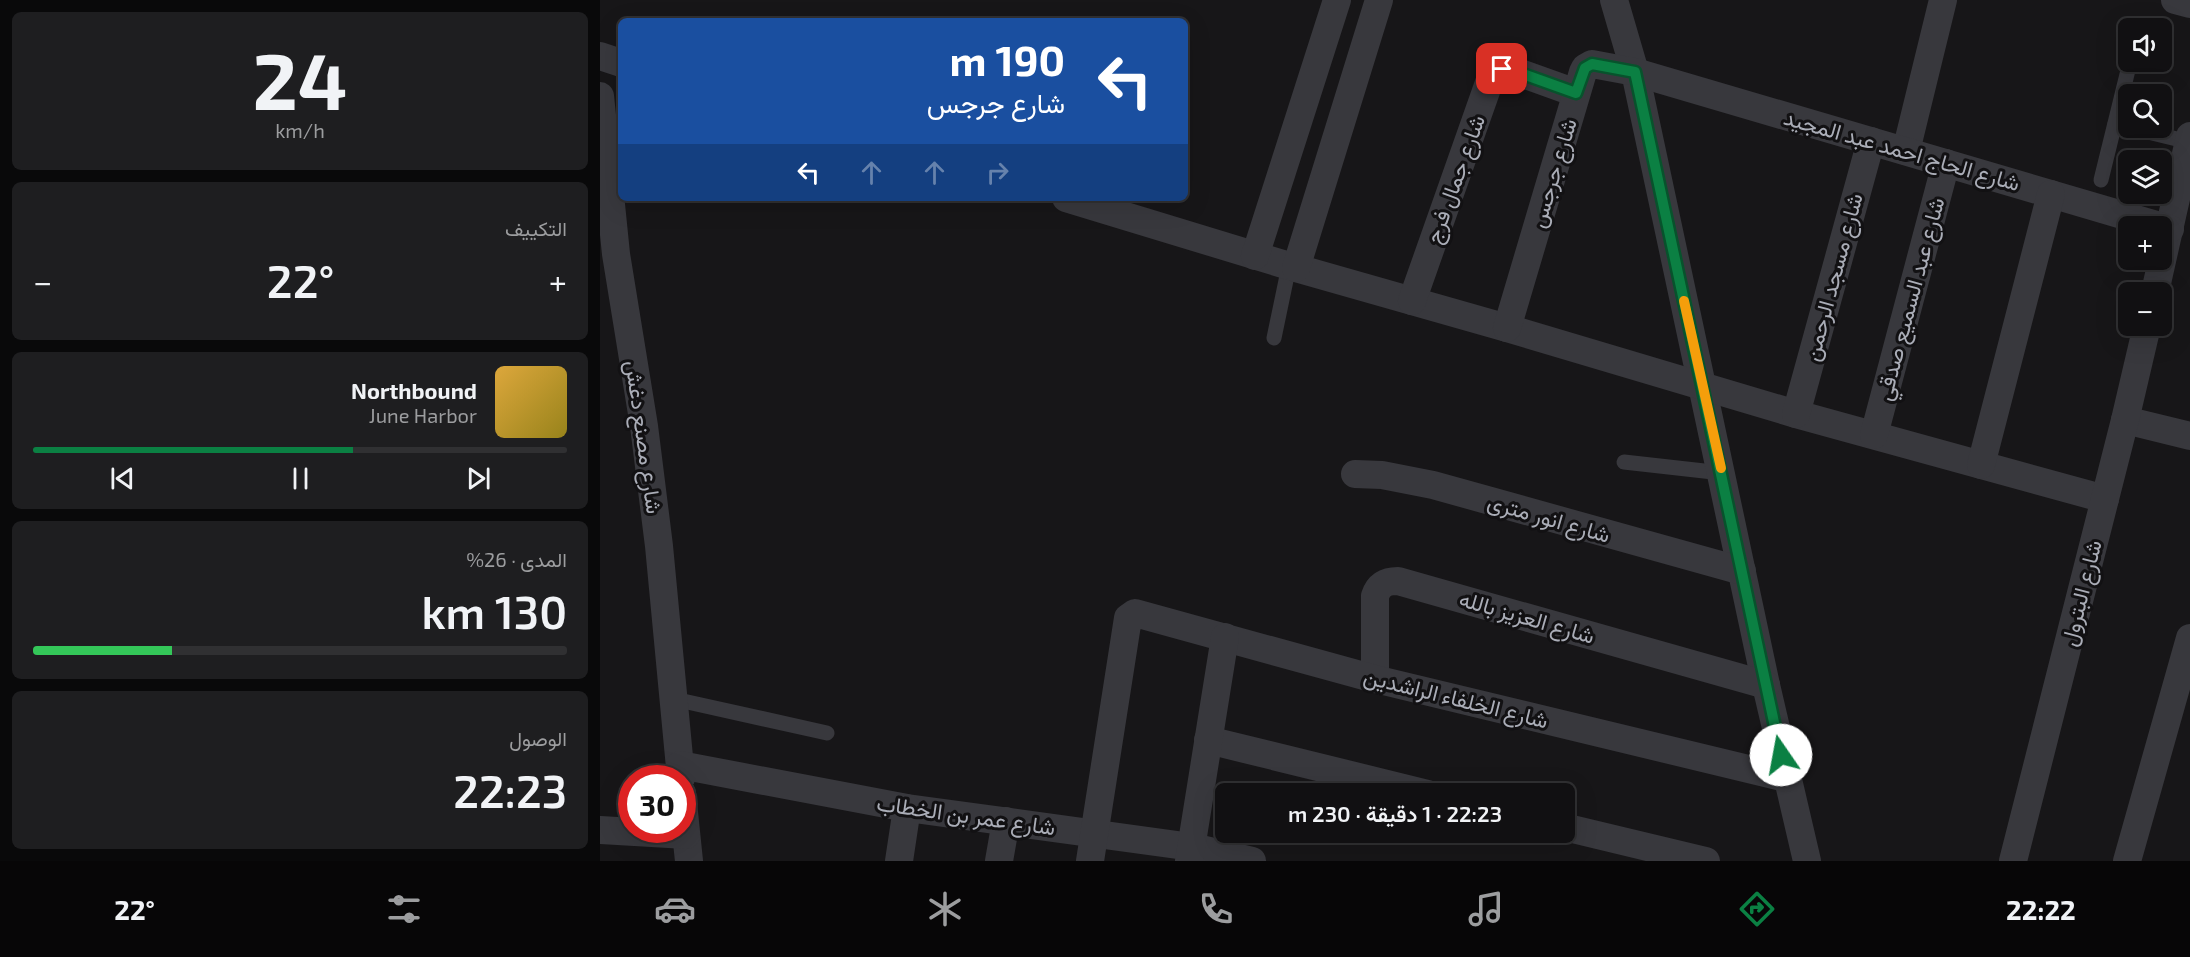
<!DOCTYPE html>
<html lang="ar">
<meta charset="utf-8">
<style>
body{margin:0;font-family:"Exo 2",Vazirmatn,sans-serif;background:#1e1e20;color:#f1f3f6;direction:rtl;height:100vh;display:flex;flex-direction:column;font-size:22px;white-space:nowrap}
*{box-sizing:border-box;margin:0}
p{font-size:20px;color:#9c9d9f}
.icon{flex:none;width:33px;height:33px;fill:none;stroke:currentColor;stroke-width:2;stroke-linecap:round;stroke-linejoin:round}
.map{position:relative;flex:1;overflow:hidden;direction:ltr}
.drawer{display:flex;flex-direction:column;gap:12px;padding:12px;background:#09090a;width:600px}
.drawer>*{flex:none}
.banner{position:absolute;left:18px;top:18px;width:570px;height:183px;border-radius:9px;box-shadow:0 6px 24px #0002,0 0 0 2px #303032;direction:rtl;background:#1a4fa0;color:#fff;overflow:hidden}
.tools{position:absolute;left:1518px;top:18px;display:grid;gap:12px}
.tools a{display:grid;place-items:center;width:54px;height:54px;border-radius:9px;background:#111012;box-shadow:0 6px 24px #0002,0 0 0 2px #303032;font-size:30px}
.speed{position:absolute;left:18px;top:765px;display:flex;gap:12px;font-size:30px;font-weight:700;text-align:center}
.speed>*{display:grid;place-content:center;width:78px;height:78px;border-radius:50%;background:#111012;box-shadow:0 6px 24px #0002,0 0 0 2px #303032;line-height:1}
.speed .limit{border:9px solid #d22;background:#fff;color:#111}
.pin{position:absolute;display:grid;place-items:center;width:51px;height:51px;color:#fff;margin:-26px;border-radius:12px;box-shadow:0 3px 9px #0006}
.me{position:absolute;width:66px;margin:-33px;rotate:348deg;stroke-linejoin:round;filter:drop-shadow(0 0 4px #0008)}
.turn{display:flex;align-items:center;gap:21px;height:126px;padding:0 24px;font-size:27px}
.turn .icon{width:78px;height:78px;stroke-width:2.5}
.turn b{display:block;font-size:42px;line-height:51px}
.lanes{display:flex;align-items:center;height:57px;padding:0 24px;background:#0003;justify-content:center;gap:30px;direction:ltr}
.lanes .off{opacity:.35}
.big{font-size:45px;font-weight:600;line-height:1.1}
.drawer .card{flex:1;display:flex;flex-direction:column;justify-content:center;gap:9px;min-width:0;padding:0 21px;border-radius:9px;background:#1e1e20}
.drawer .dial{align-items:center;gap:0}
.dial b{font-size:78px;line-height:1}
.song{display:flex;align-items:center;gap:18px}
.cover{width:72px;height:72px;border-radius:9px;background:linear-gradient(135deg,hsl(40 70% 55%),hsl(50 70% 35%))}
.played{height:6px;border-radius:3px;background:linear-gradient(90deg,#0b8043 60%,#303032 60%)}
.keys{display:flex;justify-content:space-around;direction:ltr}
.heat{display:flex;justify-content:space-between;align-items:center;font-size:33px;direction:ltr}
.charge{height:9px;border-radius:4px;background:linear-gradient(90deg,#34c759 26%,#303032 0)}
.trip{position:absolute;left:615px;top:783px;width:360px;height:60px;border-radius:9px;background:#111012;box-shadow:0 6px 24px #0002,0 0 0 2px #303032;font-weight:600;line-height:60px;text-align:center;direction:rtl}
.menu{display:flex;height:96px;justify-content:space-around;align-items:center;background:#070607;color:#9c9d9f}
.menu .icon{width:42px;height:42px}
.menu .selected{color:#0b8043}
.menu b{font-size:27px;color:#f1f3f6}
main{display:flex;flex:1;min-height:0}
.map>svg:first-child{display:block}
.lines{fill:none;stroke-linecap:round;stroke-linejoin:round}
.lane{stroke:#38383d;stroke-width:15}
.street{stroke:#38383d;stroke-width:28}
.route-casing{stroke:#07532c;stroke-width:15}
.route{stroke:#0b8043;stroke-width:10}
.slow{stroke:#f59e0b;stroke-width:10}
.labels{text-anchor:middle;stroke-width:6;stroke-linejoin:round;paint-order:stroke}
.street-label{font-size:22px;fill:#aaadb7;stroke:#121113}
</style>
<main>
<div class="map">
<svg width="1590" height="861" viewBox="0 0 1590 861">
<rect width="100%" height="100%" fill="#171618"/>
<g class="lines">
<!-- lane -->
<g class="lane">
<polyline points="1515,124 1589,142"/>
<polyline points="1501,180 1530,62"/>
<polyline points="674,338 689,266"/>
<polyline points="1024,462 1122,473"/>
<polyline points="74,699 227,733"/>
</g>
<!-- street -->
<g class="street">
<polyline points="1014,0 1035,72 1166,685 1207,861"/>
<polyline points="1575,0 1590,4"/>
<polyline points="0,56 21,63"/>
<polyline points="0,96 16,254 44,426 59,546 81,778"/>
<polyline points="1306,151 1343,0"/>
<polyline points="466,198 696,268 907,328 1196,414 1505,499"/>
<polyline points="655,256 737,0"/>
<polyline points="696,268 779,0"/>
<polyline points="1555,292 1590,136"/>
<path d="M 812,301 L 891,77 C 896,70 901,69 909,69 L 976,93"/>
<polyline points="907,328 983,72 985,68 992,64 1035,72 1570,229"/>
<polyline points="1196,414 1271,141"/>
<polyline points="1525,420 1590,436"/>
<polyline points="1274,435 1346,163"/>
<polyline points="1381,465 1451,194"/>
<polyline points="755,474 782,475 833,485 1142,571"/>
<path d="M 775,679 L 775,596 C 779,584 786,581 798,581 L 1166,685"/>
<polyline points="608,740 828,794"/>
<polyline points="80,765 307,808 592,847 652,861"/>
<polyline points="82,793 89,861"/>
<polyline points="964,827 1106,861"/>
<polyline points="0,830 86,835"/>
<polyline points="299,861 307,808"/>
<polyline points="399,861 406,821"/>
<polyline points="490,861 528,618 535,613 775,679 1186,778"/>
<polyline points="589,861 625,637"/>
<polyline points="1413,861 1525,420 1547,326"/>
<polyline points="1527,861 1590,638"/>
</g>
</g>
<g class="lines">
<defs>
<polyline id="route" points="902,69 909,69 976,93 985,68 992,64 1035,72 1181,755"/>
</defs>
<!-- route casing -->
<use href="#route" class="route-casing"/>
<!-- route -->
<use href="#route" class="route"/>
<!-- slow -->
<polyline class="slow" points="1084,301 1121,468"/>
</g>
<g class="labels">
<!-- street labels -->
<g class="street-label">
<text transform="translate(1302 150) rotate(16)" y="8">شارع الحاج احمد عبد المجيد</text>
<text transform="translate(953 173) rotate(-73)" y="8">شارع جرجس</text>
<text transform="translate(855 179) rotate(-70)" y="8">شارع جمال فرج</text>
<text transform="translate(1233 277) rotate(-75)" y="8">شارع مسجد الرحمن</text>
<text transform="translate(1310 299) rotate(-75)" y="8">شارع عبد السميع صدقي</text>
<text transform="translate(44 437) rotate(82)" y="8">شارع مصنع دغش</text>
<text transform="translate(949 518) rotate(16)" y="8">شارع انور مترى</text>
<text transform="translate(1481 593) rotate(-76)" y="8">شارع البترول</text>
<text transform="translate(927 617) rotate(16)" y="8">شارع العزيز بالله</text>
<text transform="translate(856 698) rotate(14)" y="8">شارع الخلفاء الراشدين</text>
<text transform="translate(366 815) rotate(8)" y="8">شارع عمر بن الخطاب</text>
</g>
</g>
</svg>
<div class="tools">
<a><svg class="icon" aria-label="sound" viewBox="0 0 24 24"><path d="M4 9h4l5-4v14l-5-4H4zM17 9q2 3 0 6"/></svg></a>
<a><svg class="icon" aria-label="search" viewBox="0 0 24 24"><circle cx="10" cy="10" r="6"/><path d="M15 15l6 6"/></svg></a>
<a><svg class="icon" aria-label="layers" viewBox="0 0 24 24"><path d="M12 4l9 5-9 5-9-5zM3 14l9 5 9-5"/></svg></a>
<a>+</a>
<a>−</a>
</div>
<div class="speed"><div class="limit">30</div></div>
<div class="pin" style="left:902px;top:69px;background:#d93025"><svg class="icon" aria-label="arrive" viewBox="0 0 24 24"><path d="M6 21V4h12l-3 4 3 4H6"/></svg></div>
<svg class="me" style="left:1181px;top:755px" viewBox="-20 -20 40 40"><circle r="19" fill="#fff"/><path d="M0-13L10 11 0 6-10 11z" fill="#0b8043"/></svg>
<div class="trip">22:23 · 1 دقيقة · 230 m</div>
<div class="banner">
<div class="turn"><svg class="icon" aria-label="left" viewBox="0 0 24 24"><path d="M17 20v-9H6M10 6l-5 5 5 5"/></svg><div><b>190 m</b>شارع جرجس</div></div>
<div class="lanes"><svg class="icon" aria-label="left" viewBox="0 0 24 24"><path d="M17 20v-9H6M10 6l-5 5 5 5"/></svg><svg class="icon off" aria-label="ahead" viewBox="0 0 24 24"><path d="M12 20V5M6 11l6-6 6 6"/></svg><svg class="icon off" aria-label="ahead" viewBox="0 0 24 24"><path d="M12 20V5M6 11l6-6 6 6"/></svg><svg class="icon off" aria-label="right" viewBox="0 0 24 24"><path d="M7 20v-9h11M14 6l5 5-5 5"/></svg></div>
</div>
</div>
<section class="drawer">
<div class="card dial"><b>24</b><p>km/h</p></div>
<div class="card"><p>التكييف</p>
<div class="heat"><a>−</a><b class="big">22°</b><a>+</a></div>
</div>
<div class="card">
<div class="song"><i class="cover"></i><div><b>Northbound</b><p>June Harbor</p></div></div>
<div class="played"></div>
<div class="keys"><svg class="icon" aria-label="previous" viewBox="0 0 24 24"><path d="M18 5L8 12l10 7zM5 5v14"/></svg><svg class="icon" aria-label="pause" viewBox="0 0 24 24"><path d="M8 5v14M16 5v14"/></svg><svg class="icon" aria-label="next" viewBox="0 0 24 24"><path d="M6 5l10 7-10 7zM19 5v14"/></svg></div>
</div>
<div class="card"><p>المدى · 26%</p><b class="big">130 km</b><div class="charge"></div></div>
<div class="card"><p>الوصول</p><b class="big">22:23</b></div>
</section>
</main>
<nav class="menu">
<b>22:22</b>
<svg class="icon selected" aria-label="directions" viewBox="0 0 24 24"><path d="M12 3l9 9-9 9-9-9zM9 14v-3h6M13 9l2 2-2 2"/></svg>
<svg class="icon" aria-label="music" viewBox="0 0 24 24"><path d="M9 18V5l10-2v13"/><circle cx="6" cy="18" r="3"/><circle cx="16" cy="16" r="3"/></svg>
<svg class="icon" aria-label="phone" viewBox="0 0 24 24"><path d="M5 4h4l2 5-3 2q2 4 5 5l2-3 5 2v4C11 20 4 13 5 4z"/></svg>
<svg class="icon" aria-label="climate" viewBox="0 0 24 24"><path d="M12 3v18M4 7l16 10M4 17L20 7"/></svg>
<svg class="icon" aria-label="car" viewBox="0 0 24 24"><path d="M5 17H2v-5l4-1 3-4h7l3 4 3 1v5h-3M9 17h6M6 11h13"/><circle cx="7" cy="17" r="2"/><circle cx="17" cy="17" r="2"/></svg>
<svg class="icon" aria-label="filters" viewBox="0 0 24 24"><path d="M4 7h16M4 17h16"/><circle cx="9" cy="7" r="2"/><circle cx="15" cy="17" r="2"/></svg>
<b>22°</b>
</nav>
